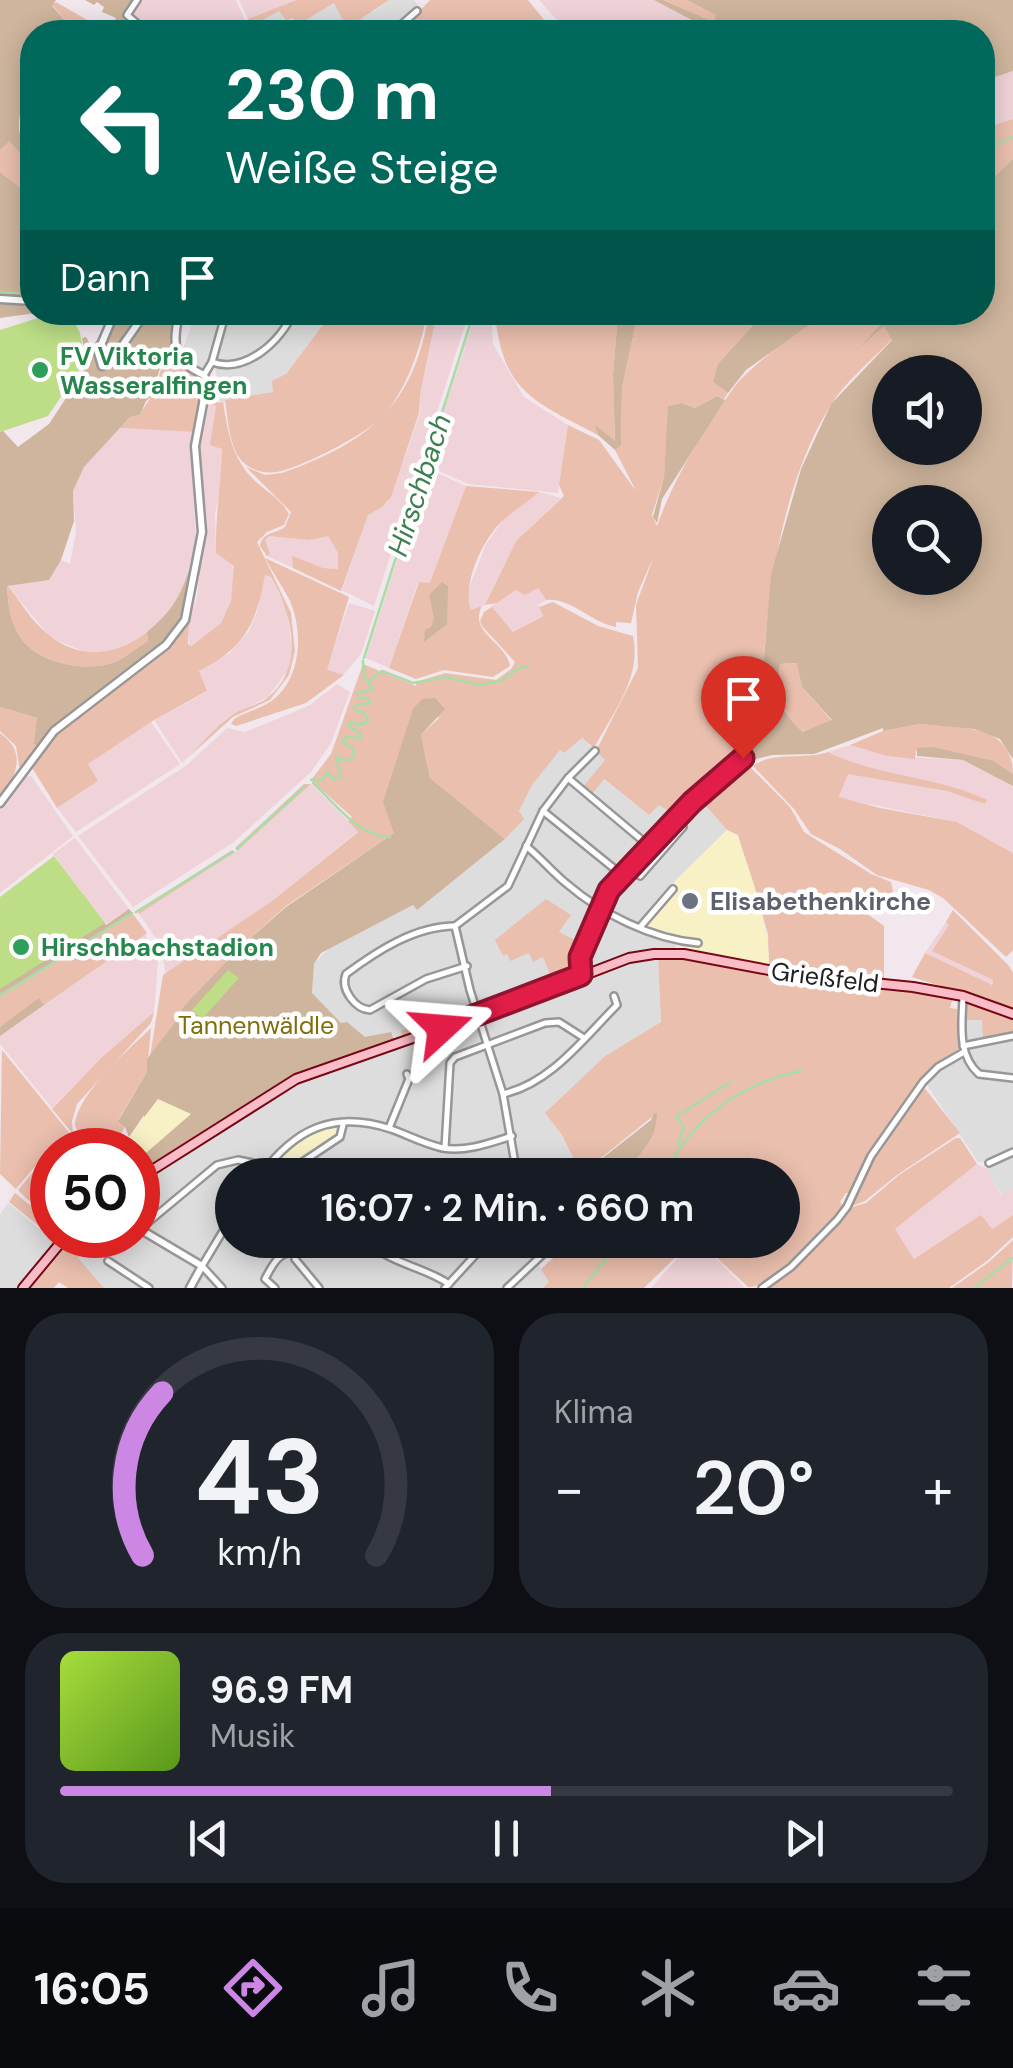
<!DOCTYPE html>
<html lang="de">
<meta charset="utf-8">
<style>
body{margin:0;font-family:"DM Sans",sans-serif;background:#20242c;color:#f1f3f6;height:100vh;display:flex;flex-direction:column;font-size:38px;white-space:nowrap}
*{box-sizing:border-box;margin:0}
p{font-size:32px;color:#9ea1a6}
.icon{flex:none;width:55px;height:55px;fill:none;stroke:currentColor;stroke-width:2;stroke-linecap:round;stroke-linejoin:round}
.map{position:relative;height:1288px;overflow:hidden}
.panel{display:flex;flex-direction:column;gap:25px;padding:25px;background:#0d0f14;flex:1}
.panel>*{flex:none}
.hud{position:absolute;left:20px;top:20px;width:975px;height:305px;border-radius:40px;box-shadow:0 5px 25px #0003;background:#00695c;color:#fff;overflow:hidden}
.controls{position:absolute;left:872px;top:355px;display:grid;gap:20px}
.controls a{display:grid;place-items:center;width:110px;height:110px;border-radius:50%;background:#171b24;box-shadow:0 5px 25px #0003;font-size:50px}
.speed{position:absolute;left:30px;top:1128px;display:flex;gap:20px;font-size:50px;font-weight:700;text-align:center}
.speed>*{display:grid;place-content:center;width:130px;height:130px;border-radius:50%;background:#171b24;box-shadow:0 5px 25px #0003;line-height:1}
.speed .limit{border:15px solid #d22;background:#fff;color:#111}
.pin{position:absolute;display:grid;place-items:center;width:85px;height:85px;color:#fff;margin:-102px -42px;border-radius:50% 50% 50% 0;rotate:-45deg;box-shadow:0 0 10px #0007}
.pin .icon{rotate:45deg}
.me{position:absolute;width:110px;margin:-55px;rotate:71deg;stroke-linejoin:round;filter:drop-shadow(0 0 8px #0008)}
.turn{display:flex;align-items:center;gap:35px;height:210px;padding:0 40px;font-size:45px}
.turn .icon{width:130px;height:130px;stroke-width:2.5}
.turn b{display:block;font-size:70px;line-height:85px}
.then{display:flex;align-items:center;height:95px;padding:0 40px;background:#0003;gap:20px;font-size:38px}
.big{font-size:75px;font-weight:600;line-height:1.1}
.panel .widget{flex:1;display:flex;flex-direction:column;justify-content:center;gap:15px;min-width:0;padding:0 35px;border-radius:40px;background:#20242c}
.panel .dial{align-items:center;gap:0}
.dial svg{height:260px;overflow:visible;fill:none;stroke:#363941;stroke-width:7;stroke-linecap:round;text-anchor:middle}
.dial text{fill:#f1f3f6;stroke:none}
.song{display:flex;align-items:center;gap:30px}
.cover{width:120px;height:120px;border-radius:15px;background:linear-gradient(135deg,hsl(80 70% 55%),hsl(90 70% 35%))}
.played{height:10px;border-radius:5px;background:linear-gradient(90deg,#cc87e4 55%,#363941 55%)}
.keys{display:flex;justify-content:space-around;direction:ltr}
.heat{display:flex;justify-content:space-between;align-items:center;font-size:55px;direction:ltr}
.panel .tiles{flex:1;display:grid;gap:25px;grid-template-columns:1fr 1fr}
.widget:last-child{grid-column:span 2}
.trip{position:absolute;left:215px;top:1158px;width:585px;height:100px;border-radius:50px;background:#171b24;box-shadow:0 5px 25px #0003;font-weight:600;line-height:100px;text-align:center}
.menu{display:flex;height:160px;justify-content:space-around;align-items:center;background:#090b0e;color:#9ea1a6}
.menu .icon{width:70px;height:70px}
.menu .selected{color:#cc87e4}
.menu b{font-size:45px;color:#f1f3f6}
.map>svg:first-child{display:block}
.residential{fill:#deddde}
.farmland{fill:#efd3d8}
.grass{fill:#eabfae}
.forest{fill:#cfb59d;fill-rule:evenodd}
.park{fill:#f9f1c6}
.pitch{fill:#bdde87}
.lines{fill:none;stroke-linecap:round;stroke-linejoin:round}
.stream{stroke:#a9dda8;stroke-width:2.5}
.minor-casing{stroke:#979797;stroke-width:10}
.tertiary-casing{stroke:#979797;stroke-width:11}
.secondary-casing{stroke:#780715;stroke-width:12}
.minor{stroke:#fff;stroke-width:5}
.tertiary{stroke:#fff;stroke-width:6}
.secondary{stroke:#f9bdc8;stroke-width:8}
.route-casing{stroke:#92132f;stroke-width:25}
.route{stroke:#e11d48;stroke-width:18}
.leisure-dot{fill:#2e9e5b;stroke:#fff;stroke-width:4}
.worship-dot{fill:#6b7280;stroke:#fff;stroke-width:4}
.labels{text-anchor:middle;stroke-width:9;stroke-linejoin:round;paint-order:stroke}
.leisure-label{font-size:25px;font-weight:bold;fill:#27864d;stroke:#fff;text-anchor:start}
.worship-label{font-size:25px;font-weight:bold;fill:#5b616d;stroke:#fff;text-anchor:start}
.street-label{font-size:25px;fill:#202020;stroke:#fff}
.park-label{font-size:25px;fill:#806e0d;stroke:#fff}
.water-label{font-size:28px;font-style:italic;fill:#3b804d;stroke:#fff}
</style>
<div class="map">
<svg width="1013" height="1288" viewBox="0 0 1013 1288">
<rect width="100%" height="100%" fill="#f1e7ed"/>
<!-- residential -->
<g class="residential">
<polygon points="389,0 414,0 419,6 403,28 404,32 228,32 248,27 279,10 334,3 373,12"/>
<polygon points="196,313 332,313 273,392 220,403 215,366 210,363 204,373 184,361 181,354"/>
<polygon points="582,738 605,760 584,787 591,794 603,779 649,815 659,804 674,817 700,799 727,830 675,881 639,927 675,943 676,953 658,953 661,1022 605,1056 546,1113 562,1135 581,1175 232,1175 232,1240 561,1240 537,1262 550,1282 543,1288 103,1288 76,1258 93,1235 138,1235 138,1182 305,1078 396,1046 365,1037 333,1018 312,993 314,964 332,945 413,904 418,909 505,839 523,819 519,811 532,785 560,749 564,753"/>
<polygon points="982,1019 1013,1038 1013,1190 1002,1196 987,1169 990,1162 978,1162 974,1156 925,1082 939,1068 965,1053 964,1020"/>
<polygon points="8,1203 56,1242 20,1288 0,1288 0,1214"/>
</g>
<!-- farmland -->
<g class="farmland">
<polygon points="138,0 236,0 248,27 228,32 151,32 137,23 131,14"/>
<polygon points="239,0 296,0 248,19"/>
<polygon points="539,0 654,0 703,26 730,32 568,32"/>
<polygon points="1013,71 1013,119 983,129 982,81"/>
<polygon points="437,313 469,313 374,606 342,590 368,515 387,502 405,457 420,413 421,389"/>
<polygon points="476,313 491,313 493,344 524,397 568,425 558,493 468,484 426,465"/>
<polygon points="207,403 216,406 222,449 221,486 215,514 216,553 232,564 235,571 231,601 221,623 190,646 187,630 197,597 207,522 198,452"/>
<polygon points="120,428 194,432 192,471 196,541 182,595 171,613 133,643 104,654 82,651 50,637 7,585 49,580 61,560 70,564 76,532 73,491 84,467"/>
<polygon points="426,468 466,486 430,584 418,582 389,668 366,658"/>
<polygon points="539,492 561,498 516,541 485,605 471,611 468,591 486,544 503,520"/>
<polygon points="328,535 338,553 339,569 323,568 293,557 293,568 267,556 270,554 265,540 269,536 309,540"/>
<polygon points="264,575 271,577 287,610 292,651 288,670 268,697 228,717 182,763 154,720 207,692 199,671 230,653 249,631 257,612"/>
<polygon points="538,588 546,600 538,605 543,615 514,632 509,631 491,606 517,590"/>
<polygon points="349,603 375,611 361,654 343,675 326,671"/>
<polygon points="337,684 350,692 331,743 311,772 234,842 133,907 78,836 187,765 227,728 245,732 287,715 310,705"/>
<polygon points="151,722 180,764 76,832 57,808 98,781 87,764"/>
<polygon points="850,745 887,756 963,760 1009,782 1013,786 1013,853 957,822 839,798 848,773 947,791 985,803 921,781 856,765 828,752"/>
<polygon points="31,776 73,836 0,893 0,807 23,777"/>
<polygon points="311,784 358,831 272,901 166,975 160,944 139,914 235,852"/>
<polygon points="75,838 129,909 106,924 53,854"/>
<polygon points="946,922 950,924 933,951 993,980 991,986 925,953"/>
<polygon points="145,934 158,960 154,1012 101,1058 52,1108 0,1044 0,1036"/>
<polygon points="977,1164 987,1169 1001,1196 1013,1190 1013,1215 992,1229 981,1216 914,1259 895,1229"/>
<polygon points="698,1243 703,1245 745,1288 651,1288 676,1260"/>
</g>
<!-- grass -->
<g class="grass">
<polygon points="296,0 389,0 347,28 334,3 297,25 293,18 286,20 279,11 251,26 248,19"/>
<polygon points="430,0 528,0 554,32 404,32 402,29"/>
<polygon points="663,0 687,0 717,15 714,22"/>
<polygon points="56,2 108,32 74,28 81,32 66,32 71,27 52,5"/>
<path d="M 32,80 L 32,153 C 13,131 23,103 32,80 Z"/>
<polygon points="1013,119 1013,159 983,187 982,129"/>
<polygon points="9,140 32,166 32,197 0,172 0,150"/>
<path d="M 332,313 L 427,313 C 421,347 408,385 386,413 C 371,432 301,468 277,472 C 264,474 250,470 241,460 C 229,445 228,419 225,400 L 273,392 L 272,381 L 286,374 Z"/>
<path d="M 429,313 L 437,313 L 421,389 L 419,413 L 391,497 L 382,507 L 368,515 L 341,591 L 293,568 L 292,556 L 323,568 L 338,569 L 338,553 L 328,536 L 309,540 L 269,536 L 265,540 L 270,554 L 267,556 L 260,546 C 262,532 275,534 285,527 L 291,512 L 246,467 L 265,475 L 282,473 C 369,442 413,407 429,313 Z"/>
<path d="M 495,313 L 618,313 L 613,375 L 615,442 L 597,429 L 598,435 C 536,402 502,393 495,313 Z"/>
<path d="M 638,313 L 764,313 L 717,365 L 713,382 L 728,393 L 724,399 L 717,396 L 695,408 L 682,403 L 669,406 L 664,477 L 652,515 L 657,526 C 674,477 705,428 735,386 C 748,369 806,323 825,314 C 842,307 870,311 884,321 L 855,352 L 885,325 L 892,339 C 872,360 845,382 830,406 C 785,480 771,572 764,655 C 762,683 773,703 768,730 L 750,744 L 740,731 L 738,732 L 744,744 L 741,750 L 709,777 L 711,781 L 676,816 L 659,805 L 649,815 L 604,779 L 592,794 L 583,787 L 605,760 L 596,751 L 638,668 L 636,605 L 654,556 L 638,592 L 631,623 L 616,622 L 616,627 C 592,623 570,597 546,600 L 538,588 L 525,595 L 516,590 L 497,603 L 485,605 L 516,541 L 564,496 L 559,485 L 568,425 L 599,440 L 636,491 L 615,450 L 621,444 L 622,388 Z"/>
<path d="M 169,354 L 204,379 L 205,386 L 194,432 L 120,428 L 130,417 L 140,415 C 144,406 150,400 153,393 C 159,380 160,366 169,354 Z"/>
<path d="M 208,394 L 219,403 L 223,402 C 228,432 232,459 255,481 C 267,492 282,500 289,514 L 284,525 L 267,532 L 257,542 L 291,613 L 295,651 L 289,675 L 270,700 L 233,717 L 182,763 C 198,749 214,727 232,715 C 243,707 257,706 267,698 C 306,668 292,613 271,577 L 265,575 C 256,624 245,648 199,671 L 207,691 L 154,720 L 88,764 L 98,781 L 57,808 L 31,766 L 67,724 L 154,659 L 182,631 L 189,612 L 199,560 L 202,562 C 198,589 187,619 188,644 L 191,646 L 221,623 L 231,601 L 234,566 L 216,553 C 215,518 221,485 222,449 L 210,445 L 216,406 L 207,403 Z"/>
<path d="M 466,486 L 539,492 C 527,503 513,511 501,522 C 482,541 462,584 471,610 L 482,606 C 468,633 506,642 510,666 L 493,677 L 444,670 L 416,679 L 389,668 L 419,582 L 430,583 Z"/>
<path d="M 265,558 L 349,597 L 327,670 L 344,675 L 306,703 L 236,726 L 231,724 L 234,719 C 246,712 259,709 270,702 C 302,681 304,630 289,599 C 282,585 272,572 265,558 Z"/>
<path d="M 7,585 C 19,599 28,616 41,628 C 73,660 113,659 147,632 L 148,641 C 136,648 128,656 115,662 C 85,674 32,662 16,631 C 9,617 8,601 7,585 Z"/>
<path d="M 553,602 L 598,626 L 633,636 C 642,677 613,713 594,748 L 582,738 L 564,753 L 560,750 L 532,785 L 519,811 L 524,819 L 505,839 L 430,778 L 421,735 L 439,718 L 422,700 L 394,833 L 286,906 L 237,950 L 183,1007 L 179,1017 L 150,1057 L 163,975 L 272,901 L 358,832 L 348,821 L 352,817 L 311,780 L 331,754 L 363,664 L 416,686 L 416,682 L 445,673 L 496,680 L 511,669 L 515,662 L 482,626 L 480,621 L 484,612 L 492,607 L 513,632 L 543,616 L 539,607 Z"/>
<path d="M 798,663 L 802,687 L 832,721 L 801,732 C 780,706 777,698 780,664 Z"/>
<polygon points="0,707 37,718 39,746 20,772 16,746 0,731"/>
<path d="M 920,724 C 958,728 1013,723 1013,774 L 994,761 L 916,751 L 915,759 L 887,756 L 850,745 L 883,731 Z"/>
<path d="M 0,733 C 27,752 17,776 0,798 Z"/>
<path d="M 828,752 C 879,777 937,776 987,800 L 985,804 L 947,791 L 848,774 L 839,797 L 880,808 L 957,822 L 1013,853 L 1013,950 L 1006,957 L 943,898 L 929,890 L 877,875 L 840,849 L 811,834 L 794,809 L 753,766 C 772,751 806,760 828,752 Z"/>
<polygon points="746,763 790,807 804,832 871,874 891,882 896,905 863,903 866,913 884,926 884,981 769,965 768,934 738,835 727,830 698,797"/>
<polygon points="304,784 311,784 238,850 235,848"/>
<polygon points="232,850 235,852 139,914 137,911"/>
<polygon points="546,899 571,915 559,932 575,940 580,947 576,959 579,974 554,984 543,957 533,962 529,953 510,961 507,954 503,956 495,940"/>
<polygon points="953,910 1009,966 1013,973 1013,1009 912,977 925,953 992,985 993,980 932,951 949,925 946,922"/>
<polygon points="133,914 147,933 44,1005 40,999 0,1027 0,994"/>
<path d="M 658,956 L 691,959 L 794,978 L 953,997 L 950,1008 L 957,1009 L 961,1047 L 926,1074 L 869,1156 L 850,1193 L 846,1193 L 840,1202 L 845,1207 C 828,1229 775,1288 748,1287 L 698,1240 L 691,1242 L 644,1288 L 543,1288 L 549,1282 L 541,1269 L 573,1240 L 782,1240 L 782,1175 L 628,1175 C 638,1150 658,1141 657,1113 L 581,1174 L 562,1135 L 545,1113 L 605,1056 L 661,1022 Z"/>
<polygon points="967,1001 1013,1017 1013,1035 983,1041 982,1020 964,1020 964,1005"/>
<polygon points="473,1006 475,1014 403,1039 401,1031"/>
<polygon points="154,1012 151,1023 77,1104 72,1121 73,1134 52,1109 101,1058"/>
<path d="M 151,1028 L 147,1072 L 118,1120 L 125,1127 L 114,1146 L 83,1140 L 75,1126 C 76,1095 128,1050 151,1028 Z"/>
<polygon points="2,1050 71,1135 58,1139 16,1189 0,1174"/>
<polygon points="923,1086 960,1133 897,1175 865,1201 852,1206 871,1158"/>
<polygon points="68,1137 79,1141 72,1150 52,1150 52,1173 29,1201 18,1190 59,1141"/>
<polygon points="956,1138 960,1138 977,1164 895,1229 914,1259 981,1215 992,1229 1013,1215 1013,1237 987,1261 949,1288 764,1288 798,1263 849,1208 866,1203 899,1175"/>
<polygon points="15,1193 52,1223 52,1235 62,1235 56,1240 9,1202"/>
<polygon points="72,1235 94,1235 98,1239 78,1258 104,1288 68,1288 59,1282 54,1288 28,1288"/>
<polygon points="1013,1240 1012,1288 952,1288 989,1262"/>
</g>
<!-- forest -->
<g class="forest">
<path d="M 0,0 L 56,0 L 52,6 L 71,27 L 66,32 L 32,32 L 32,80 L 25,84 C 24,101 16,119 20,135 C 23,148 33,152 32,166 L 9,141 L 0,150 Z"/>
<polygon points="85,0 135,0 125,15 142,31 108,32 116,18 102,12 104,7 97,2 94,5"/>
<polygon points="654,0 663,0 714,22 716,15 687,0 1013,0 1013,71 983,81 982,32 730,32 703,26"/>
<path d="M 1013,159 L 1013,759 L 1000,739 L 974,729 L 920,724 L 883,731 L 883,728 L 814,754 L 772,755 L 749,761 L 737,731 L 740,730 L 750,744 L 768,729 L 771,709 L 762,682 L 771,574 L 801,469 L 831,404 L 892,340 L 884,326 L 854,353 L 883,322 L 871,313 L 982,312 L 983,187 ZM 890,372 L 965,372 L 965,448 L 890,448 ZM 890,502 L 965,502 L 965,578 L 890,578 ZM 797,663 L 802,687 L 832,720 L 802,732 C 779,707 776,697 780,664 Z"/>
<polygon points="0,172 32,197 32,312 36,313 0,318"/>
<path d="M 116,313 L 175,313 L 172,348 L 161,364 L 152,396 L 146,401 L 140,415 L 130,417 L 84,467 L 73,491 L 74,521 L 61,560 L 49,580 L 7,586 C 8,601 9,618 17,632 C 32,662 85,674 115,662 C 128,656 136,648 148,641 L 147,632 C 170,613 180,598 189,570 L 193,571 L 182,618 L 171,636 L 53,733 L 42,747 L 34,744 L 37,718 L 0,707 L 0,432 L 3,431 L 18,447 L 49,424 L 87,366 L 82,338 L 86,337 L 92,347 Z"/>
<polygon points="618,313 638,313 622,388 621,445 615,450 598,435 595,425 615,441 613,375"/>
<polygon points="764,313 826,313 746,370 728,393 713,382 717,365"/>
<polygon points="717,396 725,400 662,499 657,523 653,517 664,477 668,406 682,403 695,408"/>
<polygon points="442,582 448,586 447,624 424,642 425,630 431,627 434,618 429,595"/>
<polygon points="435,698 445,709 421,735 430,778 505,839 417,910 413,905 321,953 314,964 312,993 341,1023 347,1022 365,1037 391,1032 394,1041 291,1078 138,1175 138,1150 119,1150 121,1145 128,1147 132,1139 146,1153 144,1115 129,1137 125,1127 118,1121 147,1072 147,1059 179,1017 183,1007 237,950 286,907 394,833 383,802 413,709 422,699"/>
<polygon points="933,747 994,761 1013,774 1013,786 963,760 917,756 917,748"/>
<polygon points="698,797 701,801 645,868 637,861"/>
<polygon points="83,894 106,925 129,909 133,914 0,994 0,970"/>
<polygon points="39,998 44,1005 0,1036 0,1027"/>
<path d="M 654,1113 L 657,1113 C 657,1144 639,1148 628,1175 L 581,1175 L 651,1120 Z"/>
</g>
<!-- park -->
<g class="park">
<path d="M 727,830 L 737,835 C 752,878 768,919 769,965 L 686,951 L 687,944 L 643,926 L 673,889 L 675,881 Z"/>
<polygon points="158,1099 191,1114 146,1153 129,1137"/>
<path d="M 343,1123 L 343,1134 L 283,1175 L 261,1175 C 291,1139 295,1130 343,1123 Z"/>
</g>
<!-- pitch -->
<g class="pitch">
<polygon points="54,313 70,313 80,333 85,361 48,416 0,432 0,330"/>
<polygon points="54,856 105,923 0,989 0,897"/>
<polygon points="228,970 239,978 202,1019 192,1010"/>
</g>
<g class="lines">
<!-- stream -->
<g class="stream">
<polyline points="982,151 1013,137"/>
<polyline points="0,293 18,293"/>
<polyline points="364,658 474,312"/>
<polyline points="368,682 382,671 413,683 446,677 479,685 503,680 516,669 528,666"/>
<polyline points="311,780 323,780 327,772 335,780 341,777 336,757 346,761 354,757 353,748 342,742 346,737 361,738 361,733 350,728 349,723 364,724 368,720 364,713 354,709 356,705 370,703 367,698 359,698 358,693 373,689 364,676 363,661"/>
<path d="M 313,783 C 336,804 357,836 390,837"/>
<polyline points="237,849 305,786"/>
<polyline points="136,912 233,852"/>
<polyline points="0,996 132,913"/>
<polyline points="678,1145 684,1127 676,1117 731,1081"/>
<path d="M 664,1175 C 692,1119 740,1083 801,1071"/>
<polyline points="583,1288 621,1240"/>
<polyline points="974,1288 1013,1258"/>
</g>
<defs>
<g id="minor">
<polyline points="137,0 127,15 147,32"/>
<polyline points="251,29 253,32"/>
<polyline points="393,32 417,11"/>
<path d="M 212,362 C 245,374 282,341 293,312"/>
<polyline points="204,375 212,362 226,312"/>
<polyline points="568,778 649,846"/>
<polyline points="543,811 622,875"/>
<path d="M 526,846 C 541,858 553,873 567,884 C 602,914 652,939 698,943"/>
<polyline points="629,867 640,876 683,827"/>
<path d="M 455,926 C 415,926 377,951 346,974 C 340,989 355,1009 370,1010 L 426,979 L 467,966"/>
<polyline points="641,926 673,889"/>
<polyline points="581,975 580,957 609,890 693,802 743,759"/>
<path d="M 963,997 C 962,1023 957,1055 979,1074 L 1013,1078"/>
<polyline points="963,1046 1013,1036"/>
<path d="M 503,1094 C 551,1083 583,1039 617,1005 L 614,996"/>
<polyline points="389,1128 409,1079 407,1074"/>
<polyline points="445,1148 450,1063 455,1057 545,1023 559,1022 584,1038"/>
<polyline points="989,1163 1013,1152"/>
<path d="M 261,1175 C 295,1129 333,1110 391,1129 C 408,1135 424,1144 443,1148 C 466,1152 490,1143 512,1136"/>
<polyline points="283,1175 340,1137 343,1125"/>
<polyline points="517,1175 503,1094 470,990 455,926 508,886 543,811 568,778 595,751"/>
<polyline points="140,1229 217,1165 238,1160 267,1166"/>
<polyline points="301,1240 296,1247 295,1259 319,1288"/>
<path d="M 367,1240 C 389,1264 423,1266 449,1284"/>
<polyline points="108,1261 149,1288"/>
<polyline points="222,1288 202,1266 232,1216"/>
<path d="M 275,1288 L 265,1279 C 272,1266 278,1252 294,1252"/>
<polyline points="445,1288 489,1240"/>
<polyline points="507,1288 558,1240"/>
<polyline points="762,1288 791,1267 837,1220 847,1207 871,1156 923,1082 938,1067 964,1052"/>
</g>
<g id="tertiary">
<polyline points="0,299 32,301"/>
<polyline points="115,312 98,352 102,366 110,363 146,312"/>
<path d="M 0,803 L 54,731 L 166,645 L 185,620 L 202,532 L 195,446 L 207,382 L 204,375 C 171,360 173,345 179,312"/>
<polyline points="138,1228 202,1266 190,1288"/>
</g>
<g id="secondary">
<polyline points="138,1179 296,1079 504,1006 629,958 654,954 684,954 795,975 913,987 963,996 1013,1014"/>
<polyline points="23,1288 67,1235"/>
</g>
</defs>
<!-- minor casing -->
<use href="#minor" class="minor-casing"/>
<!-- tertiary casing -->
<use href="#tertiary" class="tertiary-casing"/>
<!-- secondary casing -->
<use href="#secondary" class="secondary-casing"/>
<!-- minor -->
<use href="#minor" class="minor"/>
<!-- tertiary -->
<use href="#tertiary" class="tertiary"/>
<!-- secondary -->
<use href="#secondary" class="secondary"/>
</g>
<g class="lines">
<defs>
<polyline id="route" points="442,1028 581,975 580,957 609,890 692,802 743,758"/>
</defs>
<!-- route casing -->
<use href="#route" class="route-casing"/>
<!-- route -->
<use href="#route" class="route"/>
</g>
<!-- markers -->
<g class="leisure-dot">
<circle cx="40" cy="370" r="10"/>
<circle cx="21" cy="947" r="10"/>
</g>
<circle class="worship-dot" cx="690" cy="901" r="10"/>
<g class="labels">
<!-- leisure labels -->
<g class="leisure-label">
<text x="60" y="365">FV Viktoria<tspan x="60" dy="29">Wasseralfingen</tspan></text>
<text x="41" y="956">Hirschbachstadion</text>
</g>
<!-- worship labels -->
<g class="worship-label">
<text x="710" y="910">Elisabethenkirche</text>
</g>
<!-- street labels -->
<g class="street-label">
<text transform="translate(825 977) rotate(7)" y="9">Grießfeld</text>
</g>
<!-- park labels -->
<g class="park-label">
<text x="256" y="1034">Tannenwäldle</text>
</g>
<!-- water labels -->
<g class="water-label">
<text transform="translate(419 485) rotate(-72)" y="10">Hirschbach</text>
</g>
</g>
</svg>
<div class="controls">
<a><svg class="icon" aria-label="sound" viewBox="0 0 24 24"><path d="M4 9h4l5-4v14l-5-4H4zM17 9q2 3 0 6"/></svg></a>
<a><svg class="icon" aria-label="search" viewBox="0 0 24 24"><circle cx="10" cy="10" r="6"/><path d="M15 15l6 6"/></svg></a>
</div>
<div class="speed"><div class="limit">50</div></div>
<div class="pin" style="left:743px;top:758px;background:#d93025"><svg class="icon" aria-label="arrive" viewBox="0 0 24 24"><path d="M6 21V4h12l-3 4 3 4H6"/></svg></div>
<svg class="me" style="left:442px;top:1028px" viewBox="-20 -20 40 40"><path d="M0-17L14 15 0 8-14 15z" fill="#e11d48" stroke="#fff" stroke-width="4"/></svg>
<div class="trip">16:07 · 2 Min. · 660 m</div>
<div class="hud">
<div class="turn"><svg class="icon" aria-label="left" viewBox="0 0 24 24"><path d="M17 20v-9H6M10 6l-5 5 5 5"/></svg><div><b>230 m</b>Weiße Steige</div></div>
<div class="then">Dann<svg class="icon" aria-label="arrive" viewBox="0 0 24 24"><path d="M6 21V4h12l-3 4 3 4H6"/></svg></div>
</div>
</div>
<section class="panel">
<div class="tiles">
<div class="widget dial"><svg viewBox="0 0 100 80">
<path d="M14 69A42 42 0 1 1 86 69"/>
<path d="M14 69A42 42 0 0 1 20 19" stroke="#cc87e4"/>
<text x="50" y="56" font-size="32" font-weight="700">43</text>
<text x="50" y="72" font-size="11">km/h</text>
</svg></div>
<div class="widget"><p>Klima</p>
<div class="heat"><a>−</a><b class="big">20°</b><a>+</a></div>
</div>
<div class="widget">
<div class="song"><i class="cover"></i><div><b>96.9 FM</b><p>Musik</p></div></div>
<div class="played"></div>
<div class="keys"><svg class="icon" aria-label="previous" viewBox="0 0 24 24"><path d="M18 5L8 12l10 7zM5 5v14"/></svg><svg class="icon" aria-label="pause" viewBox="0 0 24 24"><path d="M8 5v14M16 5v14"/></svg><svg class="icon" aria-label="next" viewBox="0 0 24 24"><path d="M6 5l10 7-10 7zM19 5v14"/></svg></div>
</div>
</div>
</section>
<nav class="menu">
<b>16:05</b>
<svg class="icon selected" aria-label="directions" viewBox="0 0 24 24"><path d="M12 3l9 9-9 9-9-9zM9 14v-3h6M13 9l2 2-2 2"/></svg>
<svg class="icon" aria-label="music" viewBox="0 0 24 24"><path d="M9 18V5l10-2v13"/><circle cx="6" cy="18" r="3"/><circle cx="16" cy="16" r="3"/></svg>
<svg class="icon" aria-label="phone" viewBox="0 0 24 24"><path d="M5 4h4l2 5-3 2q2 4 5 5l2-3 5 2v4C11 20 4 13 5 4z"/></svg>
<svg class="icon" aria-label="climate" viewBox="0 0 24 24"><path d="M12 3v18M4 7l16 10M4 17L20 7"/></svg>
<svg class="icon" aria-label="car" viewBox="0 0 24 24"><path d="M5 17H2v-5l4-1 3-4h7l3 4 3 1v5h-3M9 17h6M6 11h13"/><circle cx="7" cy="17" r="2"/><circle cx="17" cy="17" r="2"/></svg>
<svg class="icon" aria-label="filters" viewBox="0 0 24 24"><path d="M4 7h16M4 17h16"/><circle cx="9" cy="7" r="2"/><circle cx="15" cy="17" r="2"/></svg>
</nav>
